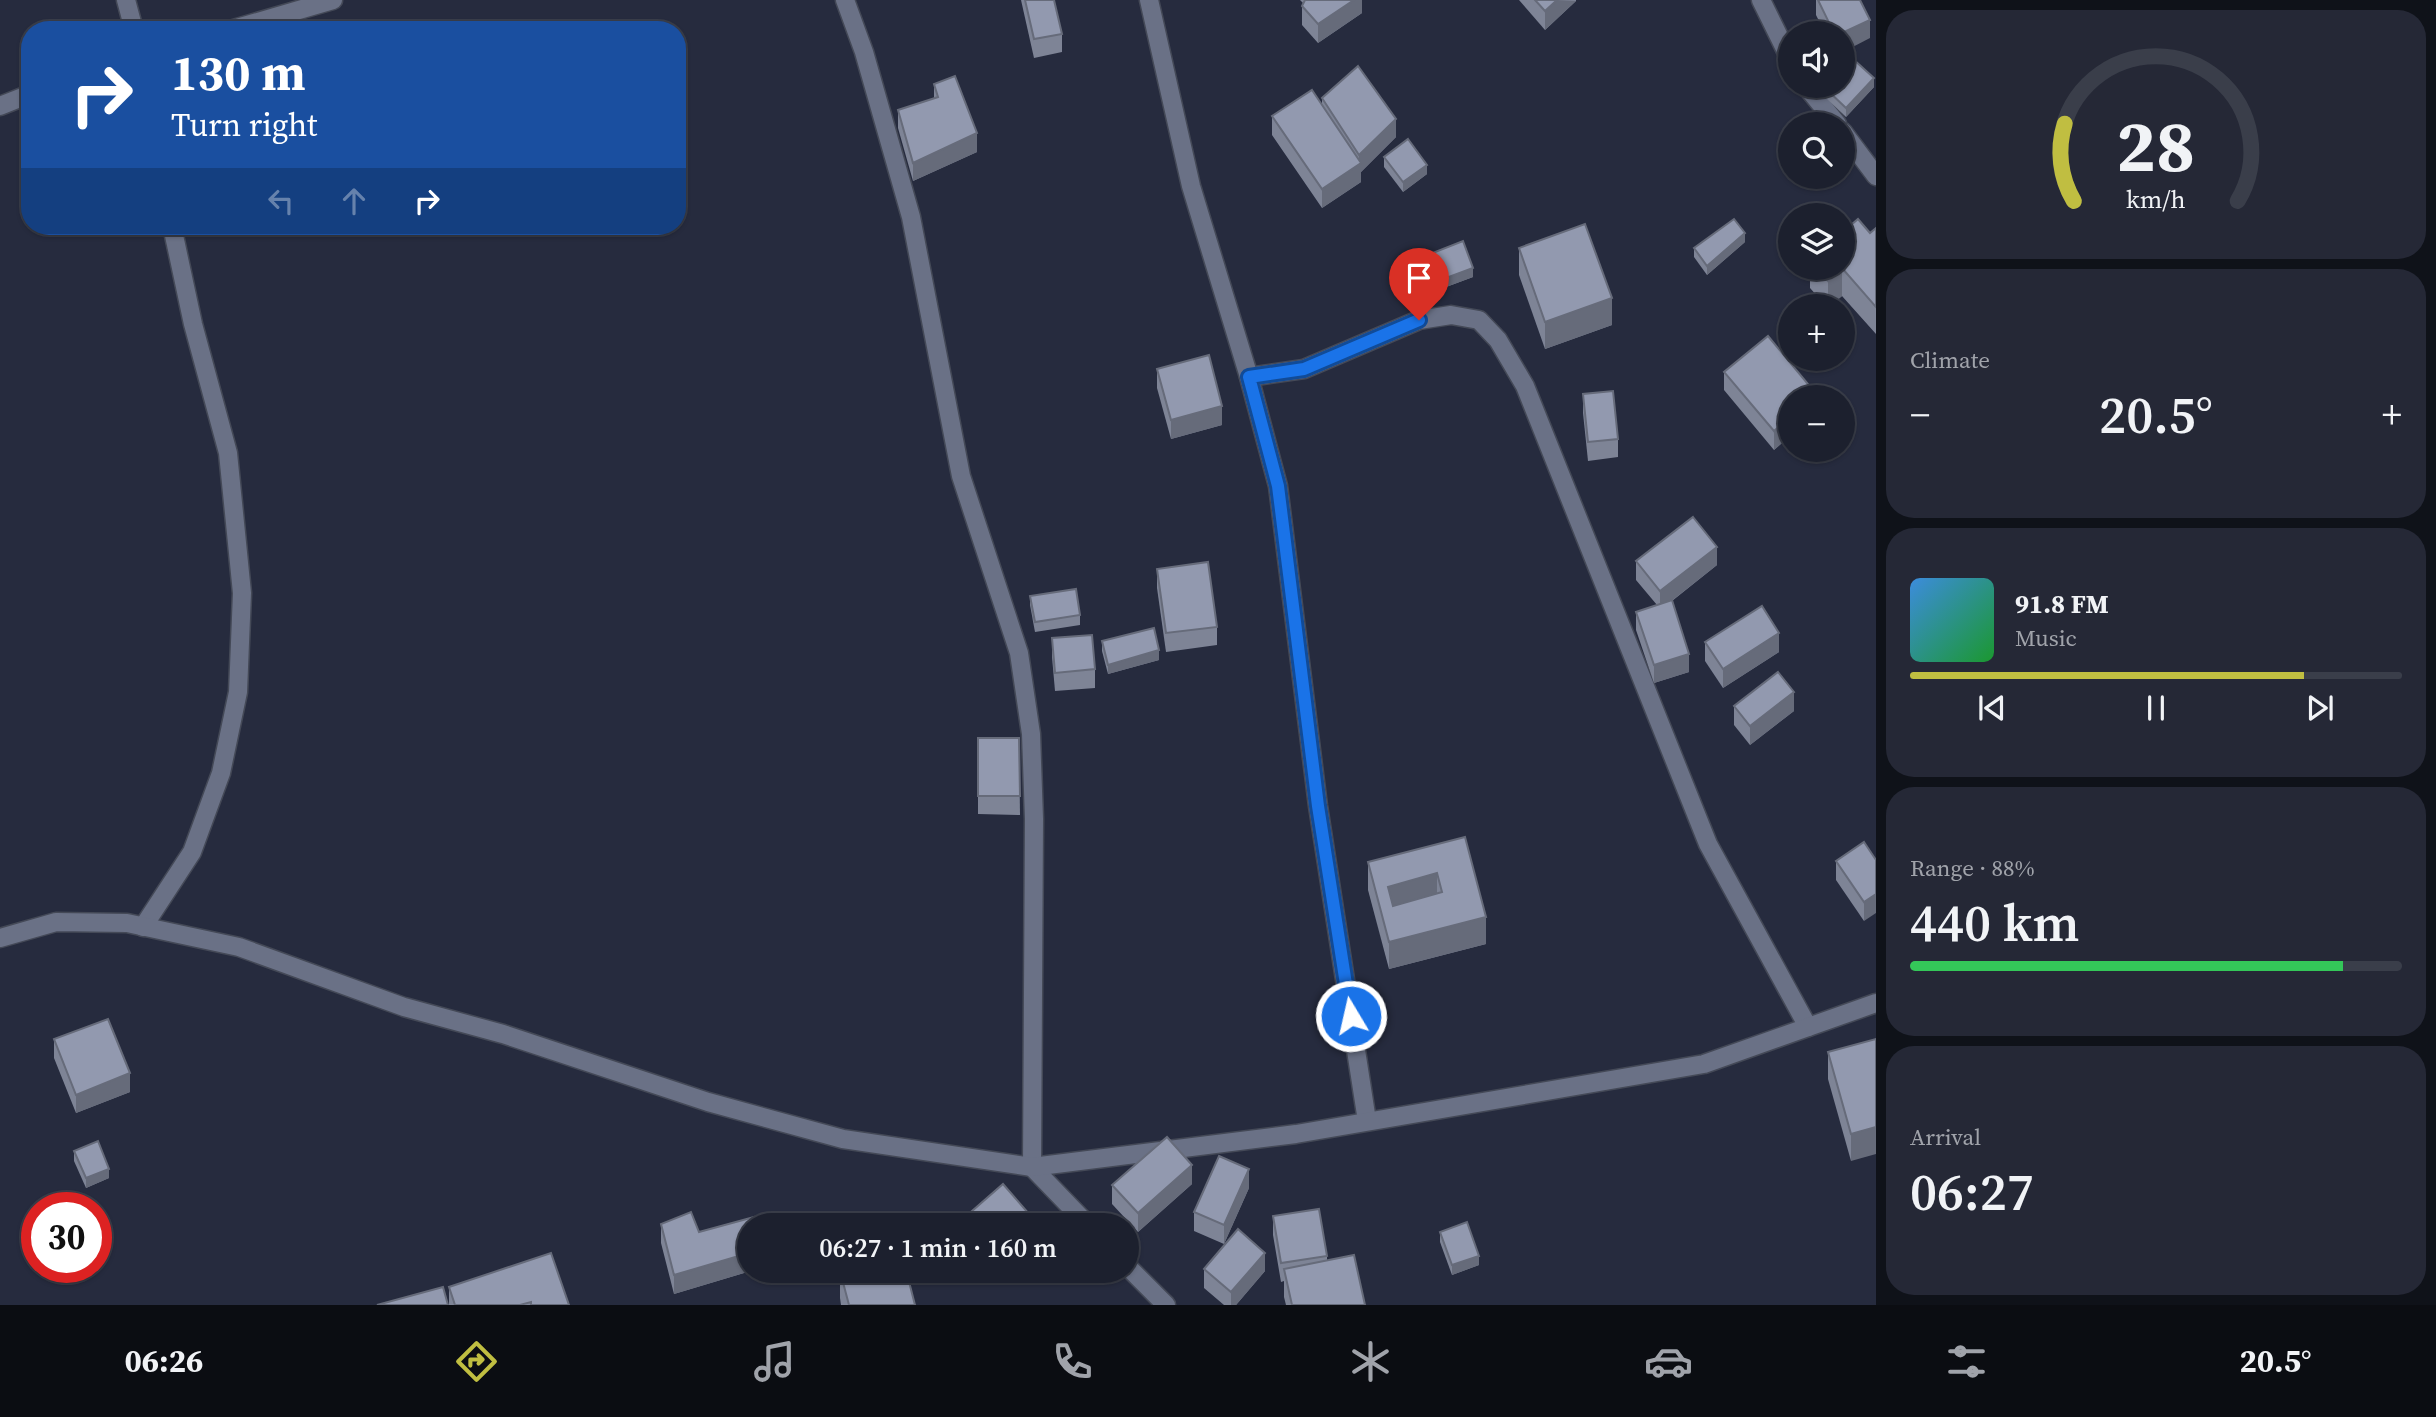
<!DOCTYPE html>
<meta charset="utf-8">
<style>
body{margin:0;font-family:"Source Serif 4",serif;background:#252836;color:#f1f3f6;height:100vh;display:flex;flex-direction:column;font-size:26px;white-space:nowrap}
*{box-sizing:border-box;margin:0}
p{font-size:23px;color:#a0a3aa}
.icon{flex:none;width:38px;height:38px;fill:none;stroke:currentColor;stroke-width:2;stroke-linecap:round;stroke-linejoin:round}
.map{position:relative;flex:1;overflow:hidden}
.panel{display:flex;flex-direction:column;gap:10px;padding:10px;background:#0f1219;width:560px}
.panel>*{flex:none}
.guide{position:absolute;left:21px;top:21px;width:665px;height:214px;border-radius:28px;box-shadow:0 2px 5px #0004,0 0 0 2px #3a3e4a;background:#1a4fa0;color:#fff;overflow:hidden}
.tools{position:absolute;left:1778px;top:21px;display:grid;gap:14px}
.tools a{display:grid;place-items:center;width:77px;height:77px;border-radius:50%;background:#1c202e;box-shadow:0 2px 5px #0004,0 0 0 2px #3a3e4a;font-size:35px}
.speed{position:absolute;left:21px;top:1192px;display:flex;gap:14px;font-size:35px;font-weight:700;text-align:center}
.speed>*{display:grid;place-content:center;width:91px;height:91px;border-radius:50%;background:#1c202e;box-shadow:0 2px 5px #0004,0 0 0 2px #3a3e4a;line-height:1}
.speed .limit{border:10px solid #d22;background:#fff;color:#111}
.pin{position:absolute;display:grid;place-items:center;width:60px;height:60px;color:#fff;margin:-72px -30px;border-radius:50% 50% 50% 0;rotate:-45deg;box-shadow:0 0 7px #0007}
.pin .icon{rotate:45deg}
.me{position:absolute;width:77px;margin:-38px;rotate:351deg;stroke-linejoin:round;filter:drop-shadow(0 0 5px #0008)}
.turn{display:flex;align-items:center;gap:24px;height:147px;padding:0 35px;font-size:32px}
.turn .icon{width:91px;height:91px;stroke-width:2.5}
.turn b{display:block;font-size:49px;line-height:60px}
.lanes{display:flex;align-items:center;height:66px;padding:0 35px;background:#0003;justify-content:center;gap:35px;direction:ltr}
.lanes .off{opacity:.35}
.big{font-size:52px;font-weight:600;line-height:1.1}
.panel .card{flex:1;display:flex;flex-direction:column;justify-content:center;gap:10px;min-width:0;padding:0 24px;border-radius:28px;background:#252836}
.panel .dial{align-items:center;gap:0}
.dial svg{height:182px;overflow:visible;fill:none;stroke:#3a3e4a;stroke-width:7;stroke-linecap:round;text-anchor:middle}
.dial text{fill:#f1f3f6;stroke:none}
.song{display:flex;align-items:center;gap:21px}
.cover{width:84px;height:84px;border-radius:10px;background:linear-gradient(135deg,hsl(210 70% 55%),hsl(130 70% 35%))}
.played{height:7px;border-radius:4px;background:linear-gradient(90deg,#c0be41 80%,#3a3e4a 80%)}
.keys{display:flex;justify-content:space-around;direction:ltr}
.heat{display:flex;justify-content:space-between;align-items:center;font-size:38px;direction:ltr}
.charge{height:10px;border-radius:5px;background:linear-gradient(90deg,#34c759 88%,#3a3e4a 0)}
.trip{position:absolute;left:737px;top:1213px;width:402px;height:70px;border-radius:35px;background:#1c202e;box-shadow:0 2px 5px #0004,0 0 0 2px #3a3e4a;font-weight:600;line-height:70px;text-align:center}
.tabs{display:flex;height:112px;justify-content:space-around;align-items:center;background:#0b0d12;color:#a0a3aa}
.tabs .icon{width:49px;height:49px}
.tabs .selected{color:#c0be41}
.tabs b{font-size:32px;color:#f1f3f6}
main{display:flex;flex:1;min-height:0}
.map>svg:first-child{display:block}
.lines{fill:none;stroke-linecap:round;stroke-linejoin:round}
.minor-casing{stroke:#444957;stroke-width:21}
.minor{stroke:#6a7186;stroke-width:18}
.wall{fill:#7e8496}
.shaded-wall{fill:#666b7a}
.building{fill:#9299af;stroke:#666b7a;stroke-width:2;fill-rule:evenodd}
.route-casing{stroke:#114b97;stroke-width:18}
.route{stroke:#1a73e8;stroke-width:12}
</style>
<main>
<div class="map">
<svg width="1876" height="1305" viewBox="0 0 1876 1305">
<rect width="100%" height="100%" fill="#262b3e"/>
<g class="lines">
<defs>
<g id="minor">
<polyline points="126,0 134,30"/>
<polyline points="845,0 864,52 911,217 961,476 1019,653 1031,734 1034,819 1032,1167 1088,1225"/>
<polyline points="1149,0 1191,186 1249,377 1278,486 1318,806 1367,1121"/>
<polyline points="1761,0 1790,59"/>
<polyline points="230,30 333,0"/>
<polyline points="1806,86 1837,124"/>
<polyline points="0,106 30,94"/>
<polyline points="1843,132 1876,176"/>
<polyline points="1249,377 1304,369 1419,320 1451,315 1479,320 1498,340 1525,386 1708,844 1808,1027"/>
<polyline points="143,927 192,852 221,773 238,692 242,593 228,453 193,324 172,226"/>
<polyline points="0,938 56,922 127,923 239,947 404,1007 503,1034 708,1102 843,1139 1032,1167 1296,1134 1704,1064 1876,1003"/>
<polyline points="1127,1266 1166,1305"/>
</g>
</defs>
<!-- minor casing -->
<use href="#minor" class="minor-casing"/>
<!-- minor -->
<use href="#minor" class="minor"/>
</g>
<!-- wall -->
<g class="wall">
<polygon points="1021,0 1054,0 1062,34 1062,52 1034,58"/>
<polygon points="1300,0 1362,0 1362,13 1318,43 1302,25 1302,6 1304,4"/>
<polygon points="1519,0 1576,0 1576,1 1545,30"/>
<polygon points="1816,0 1860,0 1870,38 1843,33 1825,33 1816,15"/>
<polygon points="934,84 977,152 913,181 898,128 898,110 934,98"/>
<polygon points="1874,87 1846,117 1825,97 1825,88"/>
<polygon points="1322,98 1396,137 1361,172 1361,182 1322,208 1272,135 1272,116 1322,106"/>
<polygon points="1384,157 1427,174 1403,192 1384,167"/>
<polygon points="1876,228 1876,334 1842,296 1830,306 1826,306 1810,288 1810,268 1843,268 1870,233"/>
<polygon points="1745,242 1707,275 1694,257 1694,248"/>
<polygon points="1519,248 1612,325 1545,349 1519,275"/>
<polygon points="1420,258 1473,277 1430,293 1420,267"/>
<polygon points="1157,369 1222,425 1171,439 1157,388"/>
<polygon points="1724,372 1817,397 1790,397 1790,436 1774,450 1724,390"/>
<polygon points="1583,394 1618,439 1618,457 1588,461 1583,413"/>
<polygon points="1810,450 1827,450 1819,459"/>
<polygon points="1636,561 1717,565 1672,601 1689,672 1654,683 1636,630 1636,612 1657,605 1636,580"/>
<polygon points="1157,569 1217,627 1217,645 1166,652 1157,588"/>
<polygon points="1030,596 1080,615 1080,625 1035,632 1030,605"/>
<polygon points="1052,638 1095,669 1095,688 1055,691 1052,657"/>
<polygon points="1102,641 1159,660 1108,674 1102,651"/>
<polygon points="1705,642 1779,652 1723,688 1705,661"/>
<polygon points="1734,706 1794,711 1750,745 1734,725"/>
<polygon points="978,738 1019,738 1020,815 978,814"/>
<polygon points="1465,837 1486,944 1389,969 1368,890 1368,862"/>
<polygon points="1876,860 1864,921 1836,880 1836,861"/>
<polygon points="54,1039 130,1092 76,1113 54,1058"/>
<polygon points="1876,1039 1851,1161 1828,1079 1828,1052"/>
<polygon points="74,1151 109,1178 86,1188 74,1161"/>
<polygon points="1192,1184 1138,1232 1112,1204 1112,1185"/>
<polygon points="1249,1188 1224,1244 1194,1231 1194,1212"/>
<polygon points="1273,1216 1327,1256 1327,1260 1365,1305 1286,1305 1284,1297 1284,1281 1281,1282 1273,1235"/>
<polygon points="661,1224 699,1232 749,1270 754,1270 674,1294 661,1243"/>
<polygon points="1440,1232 1479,1265 1452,1275 1440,1242"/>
<polygon points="1204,1269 1265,1271 1236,1305 1224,1305 1204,1288"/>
<polygon points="975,1270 1002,1270 987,1283"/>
<polygon points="840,1271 915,1305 841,1305 840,1298"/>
<polygon points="449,1287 569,1305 449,1305"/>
</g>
<!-- shaded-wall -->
<g class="shaded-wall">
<polygon points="1354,0 1362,0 1362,13 1318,43 1318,24"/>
<polygon points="1557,0 1576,1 1545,30 1545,11"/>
<polygon points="1870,20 1870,38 1843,52 1842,33"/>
<polygon points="1874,78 1874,87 1846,117 1846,108"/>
<polygon points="1396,119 1396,137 1361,172 1361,182 1322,208 1322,189 1359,165 1359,155"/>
<polygon points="977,133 977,152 913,181 913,163"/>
<polygon points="1427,165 1427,174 1403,192 1403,182"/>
<polygon points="1745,233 1745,242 1707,275 1707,266"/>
<polygon points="1473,268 1473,277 1430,293 1430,284"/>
<polygon points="1842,268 1842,296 1830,306 1828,306 1828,281"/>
<polygon points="1612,298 1612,325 1545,349 1545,322"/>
<polygon points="1222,406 1222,425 1171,439 1171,420"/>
<polygon points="1790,417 1790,436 1774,450 1774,431"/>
<polygon points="1819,450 1827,450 1819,459"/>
<polygon points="1717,547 1717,565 1660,610 1660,591"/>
<polygon points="1779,633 1779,652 1723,688 1723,669"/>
<polygon points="1159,650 1159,660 1108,674 1108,665"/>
<polygon points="1689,654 1689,672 1654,683 1654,665"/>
<polygon points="1794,692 1794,711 1750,745 1750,726"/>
<polygon points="1437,873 1437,900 1388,914 1388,887"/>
<polygon points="1876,894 1876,913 1864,921 1864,902"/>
<polygon points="1486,917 1486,944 1389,969 1389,942"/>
<polygon points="130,1073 130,1092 76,1113 76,1095"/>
<polygon points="1876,1127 1876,1154 1851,1161 1851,1134"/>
<polygon points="1192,1165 1192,1184 1138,1232 1138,1213"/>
<polygon points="109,1169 109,1178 86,1188 86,1178"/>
<polygon points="1249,1169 1249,1188 1224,1244 1224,1225"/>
<polygon points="749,1253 749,1270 754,1270 674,1294 674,1275"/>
<polygon points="1265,1253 1265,1271 1236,1305 1231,1305 1231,1292"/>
<polygon points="1479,1256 1479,1265 1452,1275 1452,1265"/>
<polygon points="987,1270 1002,1270 987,1283"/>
</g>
<!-- building -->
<g class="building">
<polygon points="1025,0 1054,0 1062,34 1034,39"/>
<polygon points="1305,0 1354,0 1318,24 1302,6"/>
<polygon points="1535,0 1557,0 1545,11"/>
<polygon points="1818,0 1860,0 1870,20 1842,33 1834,33"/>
<polygon points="1853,59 1874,78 1846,108 1825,88 1827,86 1843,86 1843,69"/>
<polygon points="1358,66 1396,119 1359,155 1322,98"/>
<polygon points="955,76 977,133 913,163 898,110 938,97 934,84"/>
<polygon points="1312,90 1361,163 1322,189 1272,116"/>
<polygon points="1408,139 1427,165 1403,182 1384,157"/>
<polygon points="1734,219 1745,233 1707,266 1694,248"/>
<polygon points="1858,219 1870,233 1876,228 1876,307 1842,268 1828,281 1816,268 1843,268 1843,232"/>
<polygon points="1585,224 1612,298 1545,322 1519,248"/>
<polygon points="1463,241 1473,268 1430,284 1420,258"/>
<polygon points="1768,336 1817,395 1815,397 1790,397 1790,417 1774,431 1724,372"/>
<polygon points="1209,355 1222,406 1171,420 1157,369"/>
<polygon points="1613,391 1618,439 1588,442 1583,394"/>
<polygon points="1693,517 1717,547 1660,591 1636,561"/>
<polygon points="1208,562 1217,627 1166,633 1157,569"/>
<polygon points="1076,589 1080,615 1035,622 1030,596"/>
<polygon points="1672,600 1689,654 1654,665 1636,612"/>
<polygon points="1762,606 1779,633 1723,669 1705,642"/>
<polygon points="1154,628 1159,650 1108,665 1102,641"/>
<polygon points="1092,635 1095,669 1055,673 1052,638"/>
<polygon points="1778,672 1794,692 1750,726 1734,706"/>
<polygon points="978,738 1019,738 1020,796 978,796"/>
<path d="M 1465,837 L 1486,917 L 1389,942 L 1368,862 ZM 1437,873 L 1442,892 L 1393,906 L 1388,887 Z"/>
<polygon points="1864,842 1876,860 1876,894 1864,902 1836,861"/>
<polygon points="108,1019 130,1073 76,1095 54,1039"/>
<polygon points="1876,1039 1876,1127 1851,1134 1828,1052"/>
<polygon points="1167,1137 1192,1165 1138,1213 1112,1185"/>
<polygon points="98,1141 109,1169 86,1178 74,1151"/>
<polygon points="1219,1156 1249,1169 1224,1225 1194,1212"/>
<polygon points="1003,1184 1036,1222 1033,1225 956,1225"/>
<polygon points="1319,1209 1327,1256 1281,1263 1273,1216"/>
<polygon points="691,1212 699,1232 754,1217 756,1225 749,1225 749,1253 674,1275 661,1224"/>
<polygon points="1467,1222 1479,1256 1452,1265 1440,1232"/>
<polygon points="1238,1229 1265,1253 1231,1292 1204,1269"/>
<polygon points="551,1253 569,1305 531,1305 531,1302 520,1305 455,1305 449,1287"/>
<polygon points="1354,1255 1365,1305 1292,1305 1284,1269"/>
<polygon points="842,1270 906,1270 915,1305 849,1305 840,1271"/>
<polygon points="443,1287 448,1305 377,1305"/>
</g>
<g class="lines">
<defs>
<polyline id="route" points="1351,1016 1318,806 1278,486 1249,377 1304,369 1419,320"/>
</defs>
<!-- route casing -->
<use href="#route" class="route-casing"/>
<!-- route -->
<use href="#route" class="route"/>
</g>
</svg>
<div class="tools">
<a><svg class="icon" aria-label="sound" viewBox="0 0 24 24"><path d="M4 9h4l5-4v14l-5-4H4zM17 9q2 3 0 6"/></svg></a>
<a><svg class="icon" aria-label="search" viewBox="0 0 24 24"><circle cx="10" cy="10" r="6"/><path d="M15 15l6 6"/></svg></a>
<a><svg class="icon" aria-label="layers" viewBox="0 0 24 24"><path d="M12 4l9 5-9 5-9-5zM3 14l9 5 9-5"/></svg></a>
<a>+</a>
<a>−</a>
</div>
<div class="speed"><div class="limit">30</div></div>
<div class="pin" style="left:1419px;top:320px;background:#d93025"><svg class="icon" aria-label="arrive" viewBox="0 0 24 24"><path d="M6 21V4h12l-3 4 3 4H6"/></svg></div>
<svg class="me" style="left:1351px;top:1016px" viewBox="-20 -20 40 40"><circle r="17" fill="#1a73e8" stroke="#fff" stroke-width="3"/><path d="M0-11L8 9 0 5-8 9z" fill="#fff"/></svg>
<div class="trip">06:27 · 1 min · 160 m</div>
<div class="guide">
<div class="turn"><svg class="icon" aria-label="right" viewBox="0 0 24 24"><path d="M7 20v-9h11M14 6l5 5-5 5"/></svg><div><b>130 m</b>Turn right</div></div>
<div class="lanes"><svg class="icon off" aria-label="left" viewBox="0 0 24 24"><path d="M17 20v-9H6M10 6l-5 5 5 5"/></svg><svg class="icon off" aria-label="ahead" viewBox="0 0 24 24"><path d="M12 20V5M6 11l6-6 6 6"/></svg><svg class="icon" aria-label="right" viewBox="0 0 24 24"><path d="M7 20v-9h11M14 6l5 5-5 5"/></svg></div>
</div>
</div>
<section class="panel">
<div class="card dial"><svg viewBox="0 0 100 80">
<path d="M14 69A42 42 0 1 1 86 69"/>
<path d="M14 69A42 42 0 0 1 10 35" stroke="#c0be41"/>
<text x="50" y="56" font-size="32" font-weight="700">28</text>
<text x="50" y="72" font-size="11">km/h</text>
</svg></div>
<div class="card"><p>Climate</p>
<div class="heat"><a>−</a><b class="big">20.5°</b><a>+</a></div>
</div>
<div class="card">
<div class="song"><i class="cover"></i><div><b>91.8 FM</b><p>Music</p></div></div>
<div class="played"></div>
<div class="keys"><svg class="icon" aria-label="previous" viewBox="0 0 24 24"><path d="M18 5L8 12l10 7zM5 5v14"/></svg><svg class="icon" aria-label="pause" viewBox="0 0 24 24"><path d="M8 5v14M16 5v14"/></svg><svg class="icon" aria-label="next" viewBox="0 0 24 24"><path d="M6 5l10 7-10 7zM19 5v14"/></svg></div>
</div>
<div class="card"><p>Range · 88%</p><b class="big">440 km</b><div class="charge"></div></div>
<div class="card"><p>Arrival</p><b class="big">06:27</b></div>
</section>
</main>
<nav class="tabs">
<b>06:26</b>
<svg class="icon selected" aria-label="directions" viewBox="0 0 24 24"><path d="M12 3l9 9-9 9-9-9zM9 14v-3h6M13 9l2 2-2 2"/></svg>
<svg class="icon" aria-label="music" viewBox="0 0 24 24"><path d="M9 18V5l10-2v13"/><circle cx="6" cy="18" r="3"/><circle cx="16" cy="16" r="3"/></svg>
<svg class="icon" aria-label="phone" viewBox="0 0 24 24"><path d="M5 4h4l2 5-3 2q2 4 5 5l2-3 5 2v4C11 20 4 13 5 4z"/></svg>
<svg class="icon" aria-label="climate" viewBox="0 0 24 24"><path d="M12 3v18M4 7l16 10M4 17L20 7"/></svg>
<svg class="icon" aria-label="car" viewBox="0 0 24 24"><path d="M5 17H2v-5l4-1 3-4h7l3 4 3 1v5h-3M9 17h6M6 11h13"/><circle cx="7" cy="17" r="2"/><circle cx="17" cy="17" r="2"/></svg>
<svg class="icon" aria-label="filters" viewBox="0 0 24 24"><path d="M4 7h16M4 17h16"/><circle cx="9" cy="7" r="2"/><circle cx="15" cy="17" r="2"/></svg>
<b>20.5°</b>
</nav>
